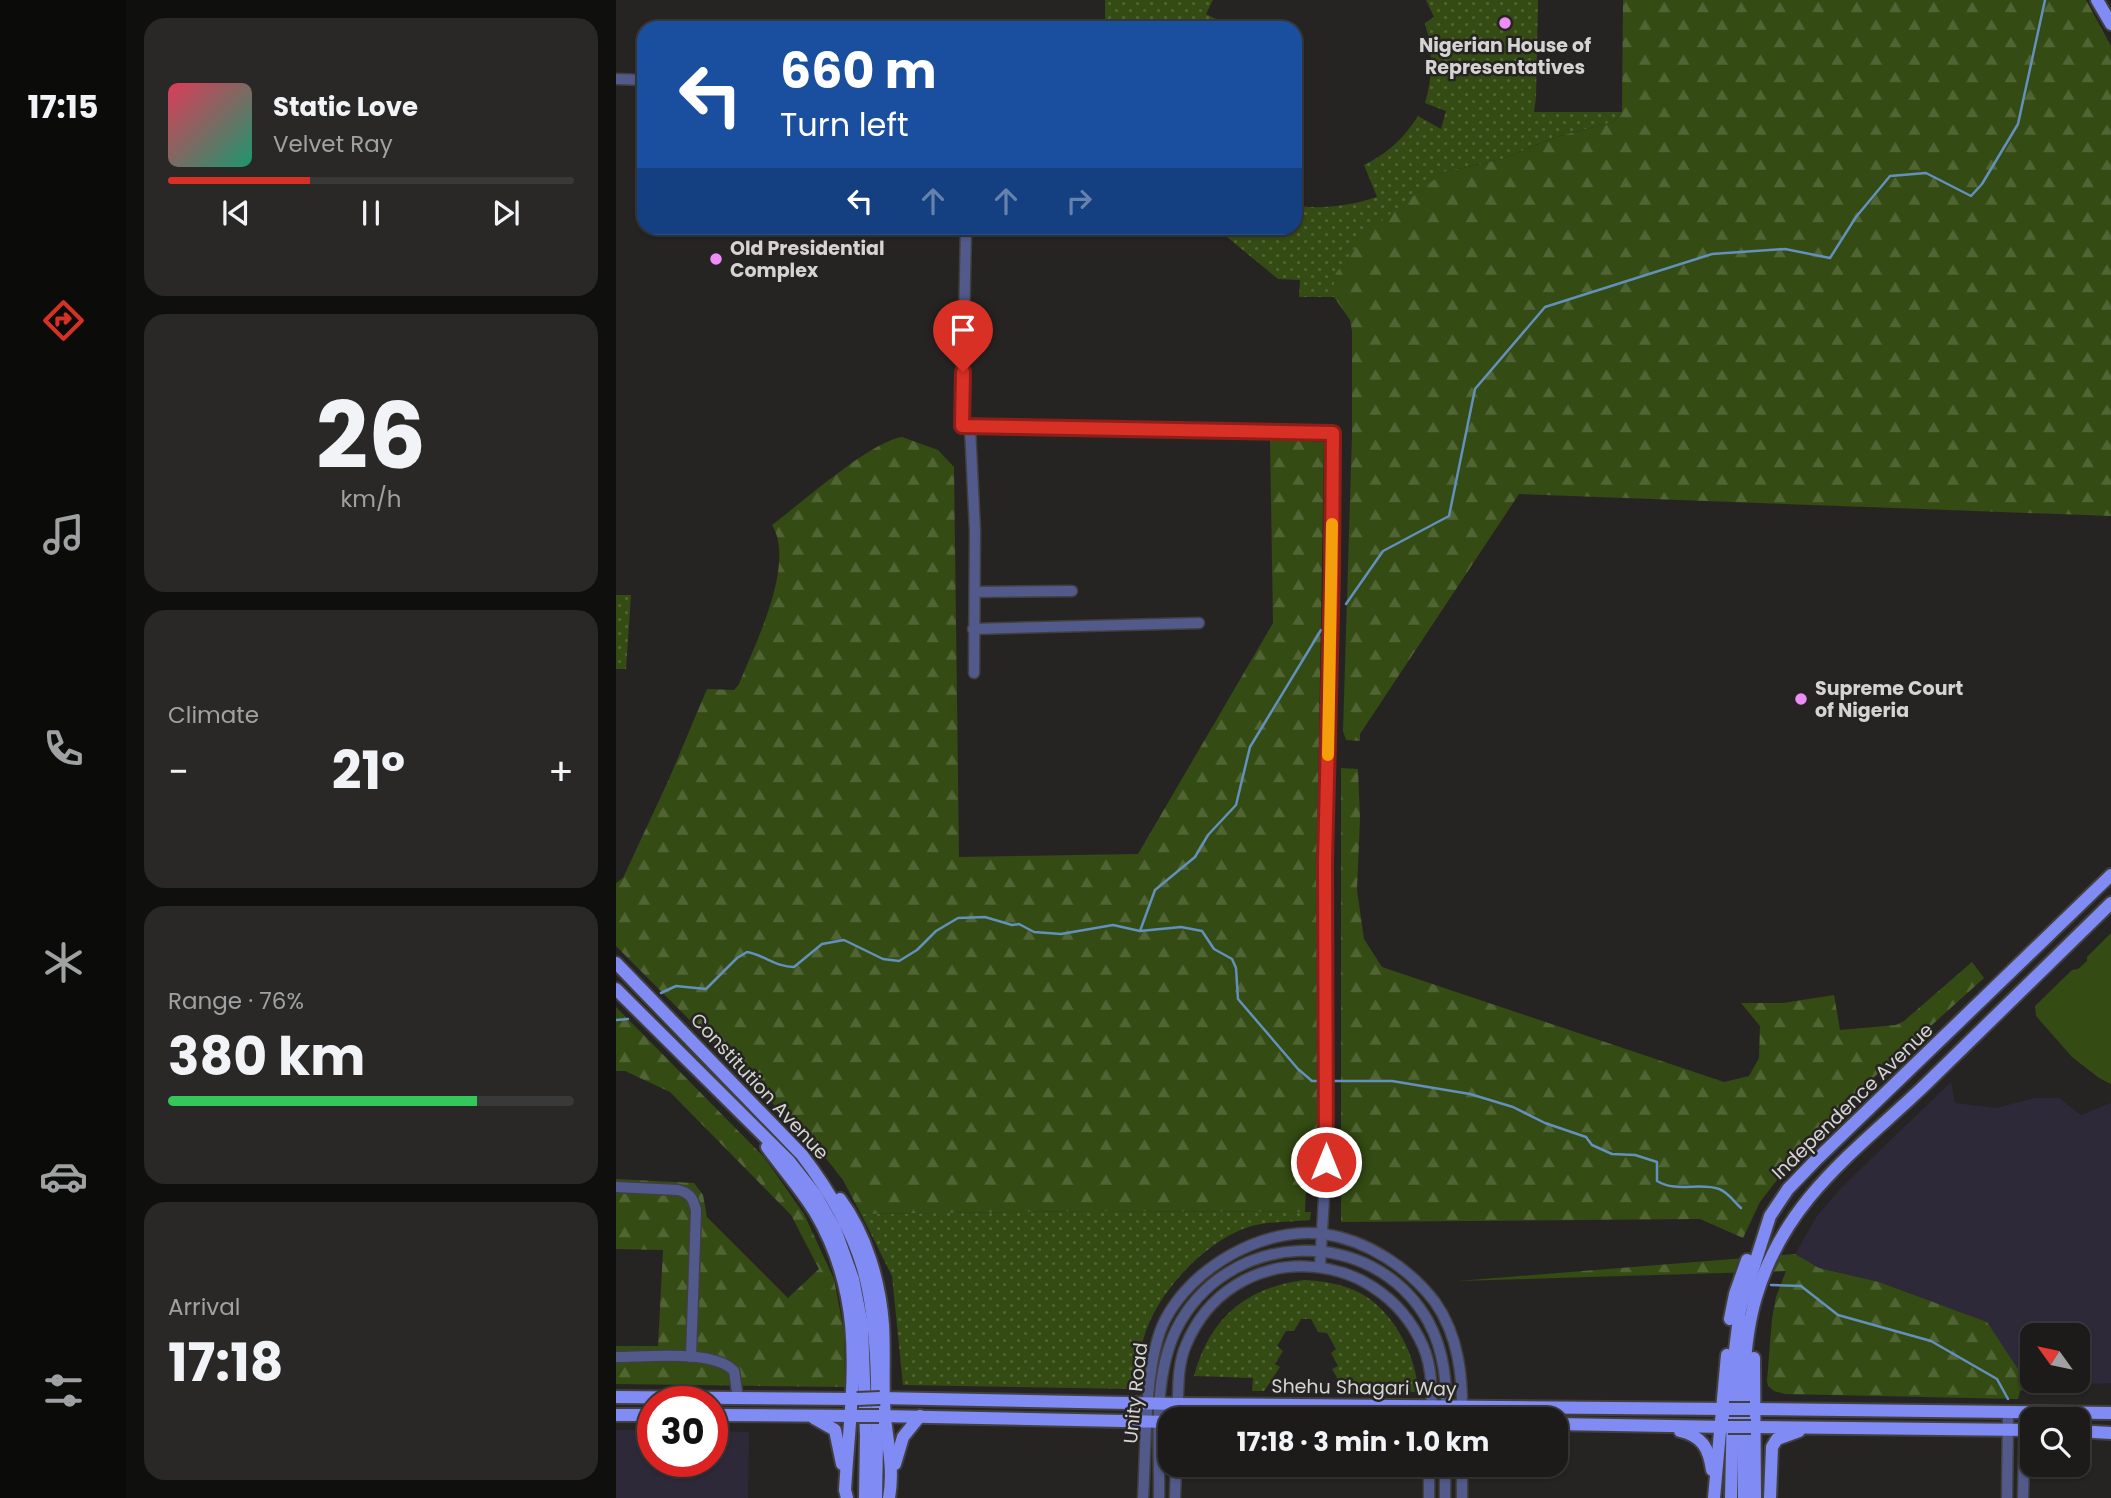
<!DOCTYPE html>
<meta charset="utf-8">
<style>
body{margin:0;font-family:Poppins,sans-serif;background:#292827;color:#f1f3f6;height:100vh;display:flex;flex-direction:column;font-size:26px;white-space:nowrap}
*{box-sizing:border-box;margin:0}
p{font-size:23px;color:#a0a1a2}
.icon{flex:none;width:38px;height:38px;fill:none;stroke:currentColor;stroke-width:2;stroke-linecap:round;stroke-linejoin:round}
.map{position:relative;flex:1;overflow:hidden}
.details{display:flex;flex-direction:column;gap:18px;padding:18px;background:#0f0f0e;width:490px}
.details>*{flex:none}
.hud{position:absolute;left:21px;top:21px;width:665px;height:214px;border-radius:21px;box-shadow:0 2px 5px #0004,0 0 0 2px #3a3939;background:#1a4fa0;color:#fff;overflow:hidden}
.needle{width:46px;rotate:303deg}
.fabs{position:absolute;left:1404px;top:1323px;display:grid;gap:14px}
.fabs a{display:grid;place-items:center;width:70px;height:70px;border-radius:14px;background:#1c1b1a;box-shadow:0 2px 5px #0004,0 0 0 2px #3a3939;font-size:35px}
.speed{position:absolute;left:21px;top:1386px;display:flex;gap:14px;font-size:35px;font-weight:700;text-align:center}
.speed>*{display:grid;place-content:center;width:91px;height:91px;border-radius:50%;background:#1c1b1a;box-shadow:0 2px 5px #0004,0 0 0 2px #3a3939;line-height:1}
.speed .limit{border:10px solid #d22;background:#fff;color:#111}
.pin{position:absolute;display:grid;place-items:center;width:60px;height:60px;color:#fff;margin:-72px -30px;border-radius:50% 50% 50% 0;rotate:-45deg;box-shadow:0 0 7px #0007}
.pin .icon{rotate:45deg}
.me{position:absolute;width:77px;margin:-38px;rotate:0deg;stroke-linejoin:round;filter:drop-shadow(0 0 5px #0008)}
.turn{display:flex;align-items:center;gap:24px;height:147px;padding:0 28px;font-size:32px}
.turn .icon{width:91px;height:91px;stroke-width:2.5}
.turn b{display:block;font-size:49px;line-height:60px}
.lanes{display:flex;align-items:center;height:66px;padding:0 28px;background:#0003;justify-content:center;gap:35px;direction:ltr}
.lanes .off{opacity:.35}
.big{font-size:52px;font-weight:700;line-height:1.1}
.details .widget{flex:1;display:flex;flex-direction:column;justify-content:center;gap:10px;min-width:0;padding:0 24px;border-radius:21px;background:#292827}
.details .dial{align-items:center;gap:0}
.dial b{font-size:91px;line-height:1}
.song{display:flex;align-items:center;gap:21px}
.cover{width:84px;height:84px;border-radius:10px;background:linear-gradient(135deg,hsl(350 70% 55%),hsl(160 70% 35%))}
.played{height:7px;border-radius:4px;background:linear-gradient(90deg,#d93025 35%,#3a3939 35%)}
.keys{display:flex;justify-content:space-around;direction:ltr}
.heat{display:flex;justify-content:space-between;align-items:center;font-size:38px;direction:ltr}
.charge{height:10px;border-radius:5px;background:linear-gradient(90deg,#34c759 76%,#3a3939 0)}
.trip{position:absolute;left:542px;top:1407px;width:410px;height:70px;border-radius:21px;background:#1c1b1a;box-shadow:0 2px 5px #0004,0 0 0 2px #3a3939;font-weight:700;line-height:70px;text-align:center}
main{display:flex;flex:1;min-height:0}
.tabs{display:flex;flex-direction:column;width:126px;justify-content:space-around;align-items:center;background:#0b0b0a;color:#a0a1a2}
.tabs .icon{width:49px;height:49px}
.tabs .active{color:#d93025}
.tabs b{font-size:32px;color:#f1f3f6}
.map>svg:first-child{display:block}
.commercial{fill:#2e2939;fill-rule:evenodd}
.grass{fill:url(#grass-dots)}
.forest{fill:url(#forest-firs)}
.garden{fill:#344b13}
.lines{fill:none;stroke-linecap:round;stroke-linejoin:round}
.stream{stroke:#6390bc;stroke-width:2.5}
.minor-casing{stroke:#42403e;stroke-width:13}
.major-casing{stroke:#42403e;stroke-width:16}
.minor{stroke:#52598b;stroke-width:10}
.major{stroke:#808bf3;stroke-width:12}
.major-bridge-casing{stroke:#42403e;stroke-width:16;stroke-linecap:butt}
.major-bridge{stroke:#808bf3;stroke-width:12}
.route-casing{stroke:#8d1f18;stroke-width:18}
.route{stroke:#d93025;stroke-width:12}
.slow{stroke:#f59e0b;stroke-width:12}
.poi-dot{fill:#ee8cf8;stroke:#262422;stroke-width:2.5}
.labels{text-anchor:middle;stroke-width:5;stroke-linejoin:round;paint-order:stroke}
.poi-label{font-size:19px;font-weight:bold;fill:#d5d4d2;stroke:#262422;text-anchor:start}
.street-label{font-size:19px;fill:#d5d4d2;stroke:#262422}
</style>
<main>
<nav class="tabs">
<b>17:15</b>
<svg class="icon active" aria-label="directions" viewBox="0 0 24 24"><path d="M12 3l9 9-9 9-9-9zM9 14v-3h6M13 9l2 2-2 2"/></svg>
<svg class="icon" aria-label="music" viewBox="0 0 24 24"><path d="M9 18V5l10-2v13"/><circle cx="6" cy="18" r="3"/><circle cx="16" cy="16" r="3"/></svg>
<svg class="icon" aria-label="phone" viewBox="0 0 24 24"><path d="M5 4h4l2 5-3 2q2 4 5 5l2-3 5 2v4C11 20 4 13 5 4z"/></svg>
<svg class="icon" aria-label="climate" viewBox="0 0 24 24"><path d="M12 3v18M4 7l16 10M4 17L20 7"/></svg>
<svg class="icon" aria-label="car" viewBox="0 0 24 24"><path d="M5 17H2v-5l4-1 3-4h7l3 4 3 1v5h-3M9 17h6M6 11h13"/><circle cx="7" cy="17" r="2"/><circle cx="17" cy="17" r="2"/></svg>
<svg class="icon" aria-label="filters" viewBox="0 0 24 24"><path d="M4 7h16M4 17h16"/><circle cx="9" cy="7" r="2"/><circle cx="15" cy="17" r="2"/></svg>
</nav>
<section class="details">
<div class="widget">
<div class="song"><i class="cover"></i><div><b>Static Love</b><p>Velvet Ray</p></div></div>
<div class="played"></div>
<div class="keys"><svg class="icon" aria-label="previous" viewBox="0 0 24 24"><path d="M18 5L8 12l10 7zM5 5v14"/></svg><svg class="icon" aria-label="pause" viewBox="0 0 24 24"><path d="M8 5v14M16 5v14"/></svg><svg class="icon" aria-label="next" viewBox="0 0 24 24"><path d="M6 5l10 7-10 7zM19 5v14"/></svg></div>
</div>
<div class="widget dial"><b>26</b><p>km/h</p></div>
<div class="widget"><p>Climate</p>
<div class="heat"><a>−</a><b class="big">21°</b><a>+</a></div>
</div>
<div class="widget"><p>Range · 76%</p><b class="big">380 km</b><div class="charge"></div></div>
<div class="widget"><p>Arrival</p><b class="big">17:18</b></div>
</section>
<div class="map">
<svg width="1495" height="1498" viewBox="0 0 1495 1498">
<defs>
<pattern id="grass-dots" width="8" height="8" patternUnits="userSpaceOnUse" patternTransform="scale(1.75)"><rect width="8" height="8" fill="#344b13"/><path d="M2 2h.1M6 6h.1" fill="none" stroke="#506434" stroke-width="1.8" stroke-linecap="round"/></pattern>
<pattern id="forest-firs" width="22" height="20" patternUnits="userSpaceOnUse" patternTransform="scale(1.75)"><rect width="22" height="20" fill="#344b13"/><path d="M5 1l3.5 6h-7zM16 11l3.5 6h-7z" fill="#506434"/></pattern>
</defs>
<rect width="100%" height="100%" fill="#262422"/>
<!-- commercial -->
<g class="commercial">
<path d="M 1335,1082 L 1339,1103 L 1380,1108 L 1419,1098 L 1443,1098 L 1465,1115 L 1495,1103 L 1495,1383 L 1413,1386 L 1370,1322 L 1263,1282 L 1203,1268 L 1179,1254 L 1201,1216 L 1227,1186 ZM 1416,1335 L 1461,1335 L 1461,1381 L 1416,1381 Z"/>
<polygon points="2,1430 37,1430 37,1461 96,1461 96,1431 133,1432 132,1498 0,1498 0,1431"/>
</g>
<!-- grass -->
<g class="grass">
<polygon points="489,0 597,0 590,14 600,19 597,28 489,28"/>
<path d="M 810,0 L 922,0 L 920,97 L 918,112 L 1006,112 L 997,122 L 940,137 L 886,159 L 828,172 L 796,199 L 718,276 L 718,297 L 683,297 L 684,280 L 662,279 L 600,228 L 679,228 L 679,206 C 708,209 733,206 761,197 L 748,165 C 772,153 787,139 802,116 L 825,129 L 830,111 L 809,103 C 817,75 817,52 809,23 L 818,17 Z"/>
<polygon points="0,595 15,595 10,669 0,669"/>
<path d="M 476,1211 L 695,1212 L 694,1220 C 677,1222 657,1221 640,1225 C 600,1234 558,1276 539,1311 C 525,1335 522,1363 518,1389 L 287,1385 L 276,1276 L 245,1214 Z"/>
<path d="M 688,1280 C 708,1281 728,1284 746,1294 C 778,1312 801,1357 802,1392 L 730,1393 L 716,1369 L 722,1366 L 715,1353 L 720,1349 L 711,1333 L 702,1332 L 695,1319 L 685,1319 L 678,1331 L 670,1331 L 661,1346 L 667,1351 L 659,1364 L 664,1367 L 648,1391 L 636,1391 L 637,1378 L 578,1376 C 594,1318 629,1288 688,1280 Z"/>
</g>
<!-- forest -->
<g class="forest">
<polygon points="1007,0 1470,0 1495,46 1495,516 903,494 744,734 744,741 730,740 727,731 736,435 736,331 734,320 718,297 718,276 751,232 828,172 886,159 940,137 997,122 1006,112"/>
<path d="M 286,437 L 322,450 L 338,467 L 343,857 L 522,854 L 657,623 L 654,439 L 708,442 L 701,856 L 703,1019 L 701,1187 L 690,1188 L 689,1212 L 476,1211 L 245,1214 L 227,1180 L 205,1152 L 0,946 L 0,883 L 7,878 L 53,779 L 91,689 L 118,690 L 123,684 C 139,644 180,564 156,525 C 184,504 255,441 286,437 Z"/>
<polygon points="725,768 742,769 744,819 741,890 748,939 766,967 1108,1082 1133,1076 1143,1058 1144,1026 1125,1003 1167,1003 1218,995 1224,1030 1280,1025 1288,1021 1356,962 1368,978 1256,1079 1171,1167 1144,1202 1127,1238 1084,1219 725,1222"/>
<polygon points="0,1007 148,1157 188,1214 218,1279 228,1332 229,1387 0,1384 0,1346 42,1346 47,1250 0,1249 0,1179 78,1183 87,1195 91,1217 172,1298 203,1269 175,1215 54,1092 9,1071 0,1071"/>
<polygon points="1179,1254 1203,1268 1263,1282 1371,1322 1413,1386 1404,1391 1402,1399 1169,1394 1158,1391 1152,1386 1151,1381 1156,1319 1160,1297 1170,1271 842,1281"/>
</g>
<!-- garden -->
<polygon class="garden" points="1495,933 1495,1084 1483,1078 1456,1057 1420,1016 1419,1006 1456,970 1462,969 1471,961 1471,957"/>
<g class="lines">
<!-- stream -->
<g class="stream">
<polyline points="730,604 767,551 833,516 859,389 929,307 1096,254 1169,249 1214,258 1240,217 1274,176 1310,173 1355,196 1366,184 1402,124 1429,0"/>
<polyline points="524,931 539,890 579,857 592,835 620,805 634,747 705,630"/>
<path d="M 45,993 L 60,986 L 90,989 L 121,958 L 131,952 C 148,955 160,967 178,967 L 206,944 L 228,940 L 267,959 L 283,961 L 301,950 L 320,931 L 342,918 L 369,917 L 396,925 L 403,924 L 418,932 L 445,934 L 497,925 L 524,931 L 565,927 L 586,931 L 598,949 L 616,959 L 620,968 L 622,999 L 682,1069 L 696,1081 L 776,1081 L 854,1094 L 897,1107 L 929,1123 L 970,1137 L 976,1145 L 996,1154 L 1019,1155 L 1041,1162 L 1041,1181 C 1061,1193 1083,1182 1103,1189 C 1112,1192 1118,1202 1125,1208"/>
<polyline points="0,1020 12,1019"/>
<polyline points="1155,1285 1185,1286 1222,1315 1315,1341 1381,1379 1392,1399"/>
</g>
<defs>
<g id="minor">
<polyline points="0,79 28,80"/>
<polyline points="350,228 346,426 717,433 714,712 709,862 710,1162 704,1266"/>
<polyline points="354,427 359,531 358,673"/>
<polyline points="359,592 456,591"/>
<polyline points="357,629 583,623"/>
<path d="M 0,1187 L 62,1190 C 74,1193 77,1198 80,1210 L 75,1357"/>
<path d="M 0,1357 C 29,1357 98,1349 118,1371 L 122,1399"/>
<path d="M 561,1419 C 563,1395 560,1368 570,1345 C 614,1238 761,1242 807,1346 C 817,1369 816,1395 815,1419"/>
<path d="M 527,1498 C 530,1450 528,1361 549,1320 C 576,1267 648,1226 708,1234 C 751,1240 793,1268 819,1302 C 843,1336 847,1379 846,1419"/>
<path d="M 543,1498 C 544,1444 536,1380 560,1330 C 610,1229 756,1223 812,1321 C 829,1352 831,1385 830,1419"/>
<polyline points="559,1498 560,1465"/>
<polyline points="813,1498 813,1465"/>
<polyline points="829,1498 829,1465"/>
<polyline points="846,1498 846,1465"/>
<polyline points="1391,1498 1392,1413"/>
<polyline points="1407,1498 1409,1413"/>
</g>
<g id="major">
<polyline points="1481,0 1495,24"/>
<path d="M 0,963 L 186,1155 C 212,1189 235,1227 247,1268 C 266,1335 261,1428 260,1498"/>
<polyline points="0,989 173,1161 199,1194 219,1229 237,1279 246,1325 250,1436 249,1498"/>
<path d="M 151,1147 C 167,1169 185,1189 199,1212 C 253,1304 235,1389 229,1490 L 231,1498"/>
<path d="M 224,1199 C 250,1234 264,1282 267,1325 C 269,1356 266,1387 269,1418 C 272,1446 278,1470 273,1498"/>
<polyline points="1114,1319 1119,1294 1131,1260"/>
<polyline points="1138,1358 1139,1498"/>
<polyline points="0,1397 241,1399"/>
<polyline points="264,1398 562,1404 1113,1409"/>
<polyline points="1134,1409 1495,1413"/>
<polyline points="0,1415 37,1415"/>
<polyline points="96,1415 241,1416"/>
<polyline points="264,1416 555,1422"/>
<polyline points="198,1418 219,1430 226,1464"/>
<polyline points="940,1424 1111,1427"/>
<polyline points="1135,1427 1416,1430"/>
<path d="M 1064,1431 C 1086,1436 1093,1448 1096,1470"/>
<polyline points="1461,1431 1495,1433"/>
<polyline points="279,1464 287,1437 304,1416"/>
<polyline points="1098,1498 1111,1355"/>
<polyline points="1115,1498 1118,1358 1124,1310 1154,1216 1172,1189 1199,1161 1495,875"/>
<path d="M 1128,1498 C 1128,1435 1122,1357 1140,1297 C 1169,1199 1239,1152 1309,1085 C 1371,1024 1433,964 1495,903"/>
<polyline points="1154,1498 1156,1447 1161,1439 1183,1431"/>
</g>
</defs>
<!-- minor casing -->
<use href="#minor" class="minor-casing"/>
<!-- major casing -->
<use href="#major" class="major-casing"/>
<!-- minor -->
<use href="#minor" class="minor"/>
<!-- major -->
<use href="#major" class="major"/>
<defs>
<g id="major-bridge">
<polyline points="241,1399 264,1398"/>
<polyline points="1113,1409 1134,1409"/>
<polyline points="241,1416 263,1416"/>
<polyline points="1112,1427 1135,1427"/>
</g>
</defs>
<!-- major-bridge casing -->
<use href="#major-bridge" class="major-bridge-casing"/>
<!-- major-bridge -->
<use href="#major-bridge" class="major-bridge"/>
</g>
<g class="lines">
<defs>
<polyline id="route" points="347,372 346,426 717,433 716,573 709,862 710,1162"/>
</defs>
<!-- route casing -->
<use href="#route" class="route-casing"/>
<!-- route -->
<use href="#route" class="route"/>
<!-- slow -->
<polyline class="slow" points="712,755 716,524"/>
</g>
<!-- markers -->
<g class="poi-dot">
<circle cx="889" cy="23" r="7"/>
<circle cx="100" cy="259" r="7"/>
<circle cx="1185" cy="699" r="7"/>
</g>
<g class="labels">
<!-- poi labels -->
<g class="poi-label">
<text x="889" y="52" text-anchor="middle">Nigerian House of<tspan x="889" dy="22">Representatives</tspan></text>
<text x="114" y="255">Old Presidential<tspan x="114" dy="22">Complex</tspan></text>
<text x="1199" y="695">Supreme Court<tspan x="1199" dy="22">of Nigeria</tspan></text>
</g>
<!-- street labels -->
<g class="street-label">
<text transform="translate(144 1086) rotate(47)" y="7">Constitution Avenue</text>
<text transform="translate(1236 1101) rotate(-44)" y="7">Independence Avenue</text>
<text transform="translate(748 1387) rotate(1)" y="7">Shehu Shagari Way</text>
<text transform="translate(519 1393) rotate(-84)" y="7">Unity Road</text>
</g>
</g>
</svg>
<div class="fabs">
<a><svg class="needle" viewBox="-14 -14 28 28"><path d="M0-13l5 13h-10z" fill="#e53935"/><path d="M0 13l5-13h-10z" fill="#a0a1a2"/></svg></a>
<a><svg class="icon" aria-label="search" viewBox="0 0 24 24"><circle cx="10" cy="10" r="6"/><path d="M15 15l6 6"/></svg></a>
</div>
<div class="speed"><div class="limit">30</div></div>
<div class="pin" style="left:347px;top:372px;background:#d93025"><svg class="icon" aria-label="arrive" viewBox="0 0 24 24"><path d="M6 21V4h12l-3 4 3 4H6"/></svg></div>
<svg class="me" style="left:710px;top:1162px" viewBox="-20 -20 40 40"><circle r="17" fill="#d93025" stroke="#fff" stroke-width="3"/><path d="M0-11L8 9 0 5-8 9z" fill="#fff"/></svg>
<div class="trip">17:18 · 3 min · 1.0 km</div>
<div class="hud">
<div class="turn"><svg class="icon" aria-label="left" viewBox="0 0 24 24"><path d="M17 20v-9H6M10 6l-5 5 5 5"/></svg><div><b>660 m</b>Turn left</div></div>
<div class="lanes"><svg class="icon" aria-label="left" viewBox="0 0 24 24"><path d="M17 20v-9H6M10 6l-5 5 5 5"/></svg><svg class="icon off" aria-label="ahead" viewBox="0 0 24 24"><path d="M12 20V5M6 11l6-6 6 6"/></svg><svg class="icon off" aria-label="ahead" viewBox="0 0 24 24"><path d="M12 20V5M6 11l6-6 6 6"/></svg><svg class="icon off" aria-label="right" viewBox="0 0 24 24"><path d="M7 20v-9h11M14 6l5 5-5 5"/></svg></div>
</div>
</div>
</main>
